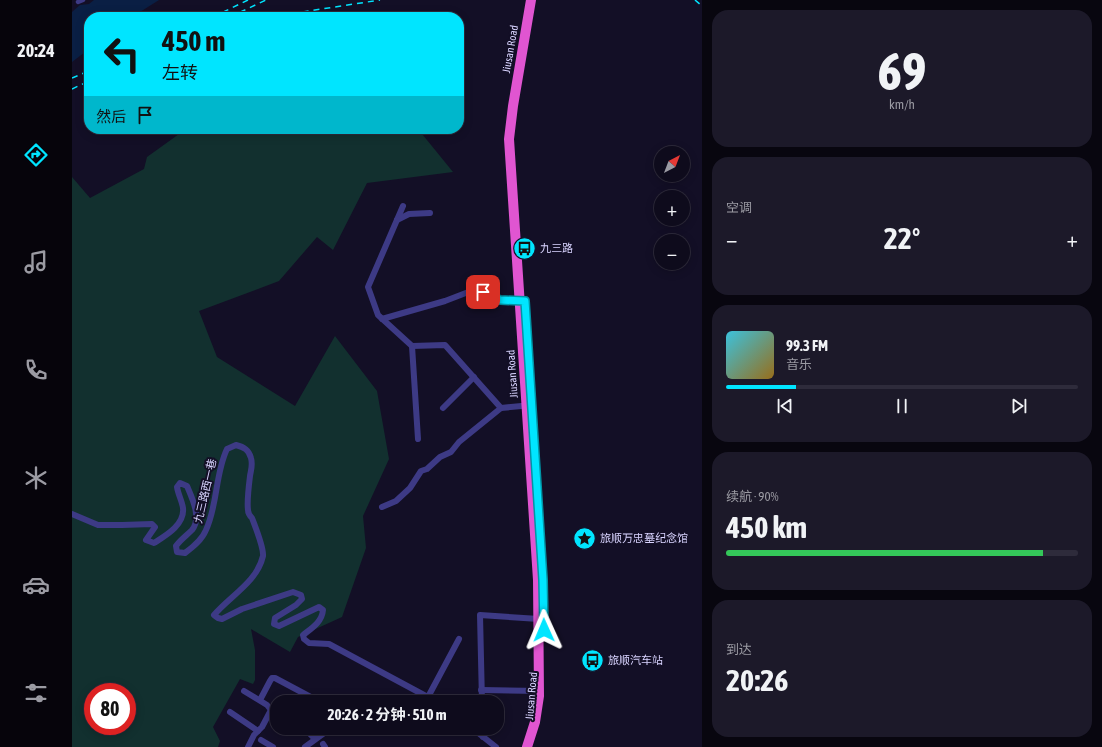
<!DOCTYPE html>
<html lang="zh">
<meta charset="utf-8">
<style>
body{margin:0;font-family:"Asap Condensed","Noto Sans SC",sans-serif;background:#1c1929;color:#f1f3f6;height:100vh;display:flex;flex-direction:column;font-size:15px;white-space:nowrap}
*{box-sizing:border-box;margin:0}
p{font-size:13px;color:#9b9ba3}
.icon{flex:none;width:22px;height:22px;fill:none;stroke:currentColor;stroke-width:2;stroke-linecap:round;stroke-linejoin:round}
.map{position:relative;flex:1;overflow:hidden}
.details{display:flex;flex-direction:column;gap:10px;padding:10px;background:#08060f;width:400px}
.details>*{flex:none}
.banner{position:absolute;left:12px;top:12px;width:380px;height:122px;border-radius:16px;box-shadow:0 2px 10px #0003,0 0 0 1px #2e2b3b;background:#00e5ff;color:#111;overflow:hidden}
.needle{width:26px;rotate:42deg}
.controls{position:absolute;left:582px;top:146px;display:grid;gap:8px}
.controls a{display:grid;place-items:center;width:36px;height:36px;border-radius:50%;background:#0e0b1c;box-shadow:0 2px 10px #0003,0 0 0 1px #2e2b3b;font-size:20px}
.speed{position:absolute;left:12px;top:683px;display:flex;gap:8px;font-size:20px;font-weight:700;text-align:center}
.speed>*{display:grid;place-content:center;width:52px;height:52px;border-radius:50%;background:#0e0b1c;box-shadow:0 2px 10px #0003,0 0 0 1px #2e2b3b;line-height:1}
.speed .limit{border:6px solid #d22;background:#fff;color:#111}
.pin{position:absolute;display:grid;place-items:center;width:34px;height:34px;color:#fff;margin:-17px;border-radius:8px;box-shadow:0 2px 6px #0006}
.me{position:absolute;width:44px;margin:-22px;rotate:359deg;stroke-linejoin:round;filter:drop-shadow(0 0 3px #0008)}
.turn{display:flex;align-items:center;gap:14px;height:84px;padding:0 12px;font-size:18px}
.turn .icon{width:52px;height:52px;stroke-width:2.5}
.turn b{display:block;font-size:28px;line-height:34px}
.then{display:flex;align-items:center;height:38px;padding:0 12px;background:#0003;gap:8px;font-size:15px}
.big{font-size:30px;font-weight:700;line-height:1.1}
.details .widget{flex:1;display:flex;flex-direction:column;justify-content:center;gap:6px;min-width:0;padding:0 14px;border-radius:16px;background:#1c1929}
.details .dial{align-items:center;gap:0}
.dial b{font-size:52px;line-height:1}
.song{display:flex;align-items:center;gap:12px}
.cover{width:48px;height:48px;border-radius:6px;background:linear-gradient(135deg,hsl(190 70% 55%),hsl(40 70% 35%))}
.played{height:4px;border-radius:2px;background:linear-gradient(90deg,#00e5ff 20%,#2e2b3b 20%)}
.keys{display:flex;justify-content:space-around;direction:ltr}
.heat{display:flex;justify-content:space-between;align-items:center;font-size:22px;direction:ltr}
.charge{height:6px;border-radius:3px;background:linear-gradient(90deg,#34c759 90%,#2e2b3b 0)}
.trip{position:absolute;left:198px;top:695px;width:234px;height:40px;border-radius:16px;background:#0e0b1c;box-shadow:0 2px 10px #0003,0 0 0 1px #2e2b3b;font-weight:700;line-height:40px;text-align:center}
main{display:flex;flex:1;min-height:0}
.tab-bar{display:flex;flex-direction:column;width:72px;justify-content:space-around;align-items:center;background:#06040b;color:#9b9ba3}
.tab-bar .icon{width:28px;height:28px}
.tab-bar .active{color:#00e5ff}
.tab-bar b{font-size:18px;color:#f1f3f6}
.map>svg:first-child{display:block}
.green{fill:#12302f;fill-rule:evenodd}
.water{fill:#0a1f44}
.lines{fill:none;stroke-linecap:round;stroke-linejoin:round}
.pedestrian{stroke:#3d3a85;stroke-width:4.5}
.minor{stroke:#3d3a85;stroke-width:6}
.trunk{stroke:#e055d1;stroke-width:10}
.rail{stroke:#00e5ff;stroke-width:1.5;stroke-dasharray:6 5;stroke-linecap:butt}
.route-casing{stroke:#0095a6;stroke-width:10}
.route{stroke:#00e5ff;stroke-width:7}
.labels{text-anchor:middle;stroke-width:4;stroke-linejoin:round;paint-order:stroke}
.street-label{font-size:11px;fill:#d9d4ff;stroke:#130f26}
.poi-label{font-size:11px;fill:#d9d4ff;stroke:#130f26;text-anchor:start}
</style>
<main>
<nav class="tab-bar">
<b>20:24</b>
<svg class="icon active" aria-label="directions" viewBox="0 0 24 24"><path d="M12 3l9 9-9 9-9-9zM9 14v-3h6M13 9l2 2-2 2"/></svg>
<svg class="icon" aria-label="music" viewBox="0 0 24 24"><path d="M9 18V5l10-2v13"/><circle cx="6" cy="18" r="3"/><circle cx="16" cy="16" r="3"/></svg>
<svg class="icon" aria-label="phone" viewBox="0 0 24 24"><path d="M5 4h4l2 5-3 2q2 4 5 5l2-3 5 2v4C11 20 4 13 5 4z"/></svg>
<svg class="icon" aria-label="climate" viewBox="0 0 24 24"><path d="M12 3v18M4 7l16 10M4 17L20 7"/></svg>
<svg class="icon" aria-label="car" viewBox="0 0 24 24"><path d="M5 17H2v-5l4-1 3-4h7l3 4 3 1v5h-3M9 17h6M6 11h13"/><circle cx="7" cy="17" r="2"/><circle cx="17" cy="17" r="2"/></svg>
<svg class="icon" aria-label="filters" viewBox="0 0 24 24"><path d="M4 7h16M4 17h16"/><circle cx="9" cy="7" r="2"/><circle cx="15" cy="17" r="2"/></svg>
</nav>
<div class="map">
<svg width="630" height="747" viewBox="0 0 630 747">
<rect width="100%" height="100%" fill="#130f26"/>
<!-- green -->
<path class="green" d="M 114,129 L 346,129 L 381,172 L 295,183 L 261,250 L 245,237 L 207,281 L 127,311 L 145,357 L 223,406 L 263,336 L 305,391 L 317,459 L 291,516 L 294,548 L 270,617 L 226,637 L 218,652 L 179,629 L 183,650 L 183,680 L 181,684 L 168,679 L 141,727 L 148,741 L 146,747 L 0,747 L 0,177 L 18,198 L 72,169 L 75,157 ZM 21,692 L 55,692 L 55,726 L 21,726 Z"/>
<!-- water -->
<polygon class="water" points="22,0 87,0 60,17 17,17 17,49 0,62 0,12 8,5 17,4"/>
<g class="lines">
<!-- pedestrian -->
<polyline class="pedestrian" points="6,2 11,0"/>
<!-- minor -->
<g class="minor">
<polyline points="331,206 296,287 306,315 340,346 373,345 429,408"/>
<polyline points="325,220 337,214 358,213"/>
<polyline points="310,319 373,301 399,291 406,290 428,300 453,301"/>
<polyline points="340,346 346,439"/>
<polyline points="371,408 402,377"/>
<polyline points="310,507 324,501 338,488 349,471 355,469 368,457 379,452 387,442 429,408 460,405"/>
<path d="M 0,514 L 26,525 L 50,525 L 80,524 L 83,527 L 74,540 L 82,543 C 93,536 113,525 111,508 C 110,501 106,494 105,487 L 108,483 L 115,486 C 120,498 130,518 120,530 C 115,535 108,540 104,546 L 105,552 L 113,553 C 121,547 130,540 134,530 C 146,504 143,474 155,449 L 164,445 C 172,447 177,450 179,458 C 181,465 179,470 178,476 C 177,484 175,503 176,510 C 176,513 178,516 180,518 C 183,526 192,548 191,556 C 185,582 158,596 142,615 L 146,618 L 150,619 L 170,609 L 221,592 L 229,595 L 230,599 L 224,605 L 203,618 L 202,624 L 207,626 L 247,607 L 251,610 C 250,622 240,628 231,635 L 232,639 L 237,643 L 257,644 L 365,702"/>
<polyline points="409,690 468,691"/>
<polyline points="172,691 195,705 199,710 205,713"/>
<polyline points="356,697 387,639"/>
<polyline points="188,700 198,681 200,678 203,678 248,702"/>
<polyline points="410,702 408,615 467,619"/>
<polyline points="158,712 186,731"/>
<polyline points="232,728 243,739"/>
<polyline points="400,728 424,747"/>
<polyline points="411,728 411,737"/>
<polyline points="189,740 201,747"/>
<polyline points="251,744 253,747"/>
<polyline points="176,747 182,735 190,727 199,710"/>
<polyline points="233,747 259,728"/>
</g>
<!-- trunk -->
<polyline class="trunk" points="455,747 463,722 467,696 466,580 437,139 441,106 459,0"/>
<!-- rail -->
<g class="rail">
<polyline points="623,0 630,6"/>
<polyline points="141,17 176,0"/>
<polyline points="158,17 194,0"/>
<polyline points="198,17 308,0"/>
<polyline points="0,78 17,71"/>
<polyline points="0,89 17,81"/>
</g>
</g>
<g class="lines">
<defs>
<polyline id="route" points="411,292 428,300 453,301 471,580 472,630"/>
</defs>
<!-- route casing -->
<use href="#route" class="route-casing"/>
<!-- route -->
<use href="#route" class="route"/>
</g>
<!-- icons -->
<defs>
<symbol id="bus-disc" viewBox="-11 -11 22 22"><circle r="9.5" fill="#00e5ff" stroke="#130f26"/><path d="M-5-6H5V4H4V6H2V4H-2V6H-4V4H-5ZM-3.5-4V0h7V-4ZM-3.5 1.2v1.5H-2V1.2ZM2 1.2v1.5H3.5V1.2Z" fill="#111"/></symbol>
<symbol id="sight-disc" viewBox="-11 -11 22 22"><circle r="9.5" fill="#00e5ff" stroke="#130f26"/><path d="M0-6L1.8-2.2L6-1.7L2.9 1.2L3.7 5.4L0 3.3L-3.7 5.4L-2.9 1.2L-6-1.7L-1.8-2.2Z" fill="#111"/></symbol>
</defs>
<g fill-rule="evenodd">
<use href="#bus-disc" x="440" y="236" width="25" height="25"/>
<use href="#sight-disc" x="500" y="526" width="25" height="25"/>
<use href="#bus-disc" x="508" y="648" width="25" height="25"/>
</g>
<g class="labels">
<!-- street labels -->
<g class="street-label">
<text transform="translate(438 49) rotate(-80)" y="4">Jiusan Road</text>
<text transform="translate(440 374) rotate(-94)" y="4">Jiusan Road</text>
<text transform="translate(133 491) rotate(-77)" y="4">九三路西一巷</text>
<text transform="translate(459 696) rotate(-85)" y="4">Jiusan Road</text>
</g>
<!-- poi labels -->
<g class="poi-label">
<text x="468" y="252">九三路</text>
<text x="528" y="542">旅顺万忠墓纪念馆</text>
<text x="536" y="664">旅顺汽车站</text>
</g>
</g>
</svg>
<div class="controls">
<a><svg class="needle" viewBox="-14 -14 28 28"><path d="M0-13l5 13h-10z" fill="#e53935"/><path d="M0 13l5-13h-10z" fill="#9b9ba3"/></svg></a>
<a>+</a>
<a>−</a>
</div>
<div class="speed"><div class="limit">80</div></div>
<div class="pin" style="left:411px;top:292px;background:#d93025"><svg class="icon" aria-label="arrive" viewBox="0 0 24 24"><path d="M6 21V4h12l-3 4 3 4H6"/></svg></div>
<svg class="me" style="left:472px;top:630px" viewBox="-20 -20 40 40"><path d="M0-17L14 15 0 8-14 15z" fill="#00e5ff" stroke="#fff" stroke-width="4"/></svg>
<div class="trip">20:26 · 2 分钟 · 510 m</div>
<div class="banner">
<div class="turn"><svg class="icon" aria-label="left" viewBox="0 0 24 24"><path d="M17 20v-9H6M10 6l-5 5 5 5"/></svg><div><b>450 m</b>左转</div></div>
<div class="then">然后<svg class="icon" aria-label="arrive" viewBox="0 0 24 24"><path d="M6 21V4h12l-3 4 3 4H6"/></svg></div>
</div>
</div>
<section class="details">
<div class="widget dial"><b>69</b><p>km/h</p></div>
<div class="widget"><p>空调</p>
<div class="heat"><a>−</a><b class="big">22°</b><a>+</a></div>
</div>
<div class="widget">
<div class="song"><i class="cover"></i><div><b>99.3 FM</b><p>音乐</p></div></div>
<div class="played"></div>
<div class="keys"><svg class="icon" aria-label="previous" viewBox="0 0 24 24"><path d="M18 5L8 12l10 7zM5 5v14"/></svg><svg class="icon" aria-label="pause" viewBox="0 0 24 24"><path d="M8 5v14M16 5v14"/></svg><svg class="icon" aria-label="next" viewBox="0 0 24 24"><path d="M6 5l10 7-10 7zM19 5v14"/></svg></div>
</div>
<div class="widget"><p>续航 · 90%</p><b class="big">450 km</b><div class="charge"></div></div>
<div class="widget"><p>到达</p><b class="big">20:26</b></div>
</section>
</main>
